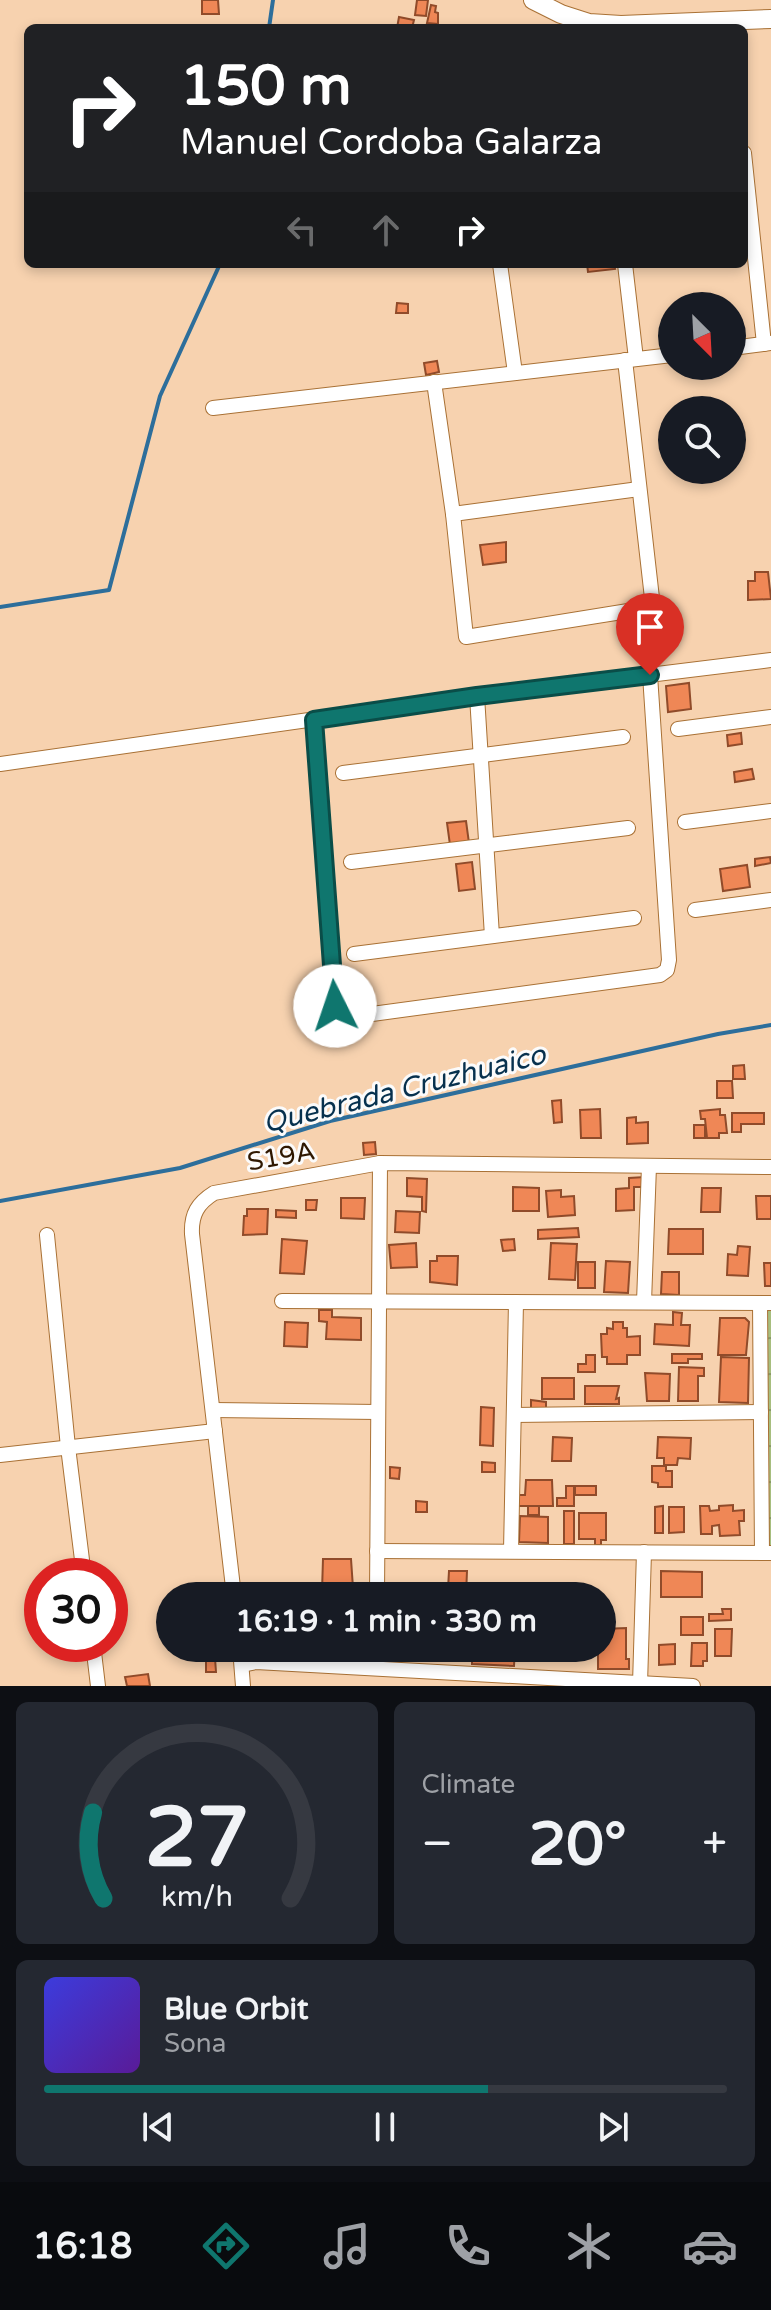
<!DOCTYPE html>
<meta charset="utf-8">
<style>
body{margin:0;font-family:"Varela Round",sans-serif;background:#242831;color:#f1f3f6;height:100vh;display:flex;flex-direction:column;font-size:30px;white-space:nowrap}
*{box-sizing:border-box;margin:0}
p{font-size:26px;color:#9ea1a6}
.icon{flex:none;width:44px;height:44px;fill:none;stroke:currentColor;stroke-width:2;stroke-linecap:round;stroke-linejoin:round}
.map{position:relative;height:1686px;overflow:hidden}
.side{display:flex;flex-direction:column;gap:16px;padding:16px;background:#0d0f14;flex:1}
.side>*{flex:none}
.hud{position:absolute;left:24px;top:24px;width:724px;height:244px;border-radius:12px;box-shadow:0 4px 12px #0003;background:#202124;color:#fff;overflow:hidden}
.needle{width:52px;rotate:156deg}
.tools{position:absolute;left:658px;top:292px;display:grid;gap:16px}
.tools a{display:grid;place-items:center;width:88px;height:88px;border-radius:50%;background:#171b24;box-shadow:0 4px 12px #0003;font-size:40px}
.speed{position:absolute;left:24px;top:1558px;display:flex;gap:16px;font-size:40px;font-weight:700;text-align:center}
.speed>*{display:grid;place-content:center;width:104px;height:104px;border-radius:50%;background:#171b24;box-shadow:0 4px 12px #0003;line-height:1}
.speed .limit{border:12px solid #d22;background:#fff;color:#111}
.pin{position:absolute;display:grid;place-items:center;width:68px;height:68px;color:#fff;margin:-82px -34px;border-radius:50% 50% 50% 0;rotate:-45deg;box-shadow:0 0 8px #0007}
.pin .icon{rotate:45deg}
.me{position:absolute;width:88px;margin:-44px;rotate:356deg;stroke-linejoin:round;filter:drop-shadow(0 0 6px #0008)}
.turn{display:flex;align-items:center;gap:28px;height:168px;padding:0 24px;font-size:36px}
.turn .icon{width:104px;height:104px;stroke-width:2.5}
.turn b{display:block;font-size:56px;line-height:68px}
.lanes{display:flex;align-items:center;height:76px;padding:0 24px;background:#0003;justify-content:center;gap:40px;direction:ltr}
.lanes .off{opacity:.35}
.big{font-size:60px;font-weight:700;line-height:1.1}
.side .tile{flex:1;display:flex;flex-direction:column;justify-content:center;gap:12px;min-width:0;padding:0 28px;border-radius:12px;background:#242831}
.side .dial{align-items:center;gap:0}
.dial svg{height:208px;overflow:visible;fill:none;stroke:#363941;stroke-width:7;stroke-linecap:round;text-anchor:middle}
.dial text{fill:#f1f3f6;stroke:none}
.song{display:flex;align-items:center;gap:24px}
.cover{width:96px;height:96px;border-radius:12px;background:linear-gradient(135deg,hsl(240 70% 55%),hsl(270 70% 35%))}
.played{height:8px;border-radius:4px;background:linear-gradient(90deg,#0f766e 65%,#363941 65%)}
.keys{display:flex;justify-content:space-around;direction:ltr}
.heat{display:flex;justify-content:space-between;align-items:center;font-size:44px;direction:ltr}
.side .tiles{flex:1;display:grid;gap:16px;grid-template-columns:1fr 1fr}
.tile:last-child{grid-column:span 2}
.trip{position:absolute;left:156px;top:1582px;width:460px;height:80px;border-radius:40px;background:#171b24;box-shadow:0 4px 12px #0003;font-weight:700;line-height:80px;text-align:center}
.menu{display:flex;height:128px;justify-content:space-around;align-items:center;background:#090b0e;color:#9ea1a6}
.menu .icon{width:56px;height:56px}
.menu .active{color:#0f766e}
.menu b{font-size:36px;color:#f1f3f6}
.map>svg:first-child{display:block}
.park{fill:url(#park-crowns)}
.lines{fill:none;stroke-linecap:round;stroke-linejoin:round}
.stream{stroke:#2d6e9b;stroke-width:4}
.building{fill:#ef8756;stroke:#904b2a;stroke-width:2}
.street-casing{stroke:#a97135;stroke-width:16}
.secondary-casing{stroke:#a97135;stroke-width:20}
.street{stroke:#fff;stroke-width:14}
.secondary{stroke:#fff;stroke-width:18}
.route-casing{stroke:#0a4d48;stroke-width:20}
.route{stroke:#0f766e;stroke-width:14}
.labels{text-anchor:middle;stroke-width:6;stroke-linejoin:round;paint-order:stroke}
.street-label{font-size:26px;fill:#2f1801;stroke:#fbfbfb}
.water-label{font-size:28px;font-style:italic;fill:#07314e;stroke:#fbfbfb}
</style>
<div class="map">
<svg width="771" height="1686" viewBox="0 0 771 1686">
<defs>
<pattern id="park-crowns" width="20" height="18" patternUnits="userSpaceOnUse" patternTransform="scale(2)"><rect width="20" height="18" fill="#a7be7e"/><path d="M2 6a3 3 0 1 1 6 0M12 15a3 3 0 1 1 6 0" fill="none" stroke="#889965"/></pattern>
</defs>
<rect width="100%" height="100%" fill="#f7d2af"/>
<!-- park -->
<polygon class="park" points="760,1303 771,1303 771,1553 762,1553"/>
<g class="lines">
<!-- stream -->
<g class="stream">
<polyline points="269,28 273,0"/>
<polyline points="0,607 109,590 160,396 220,264"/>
<polyline points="0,1201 180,1168 330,1121 718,1034 771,1025"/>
</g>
</g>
<!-- building -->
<g class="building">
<polygon points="202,0 218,0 219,14 202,14"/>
<polygon points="417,0 428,0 426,16 415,15"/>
<polygon points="431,5 436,6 435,12 438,13 438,24 427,23"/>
<polygon points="399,17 414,20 412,28 397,28"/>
<polygon points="587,264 614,264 615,269 588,272"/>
<polygon points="397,303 408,304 408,313 396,313"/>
<polygon points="437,361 439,372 426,375 424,363"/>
<polygon points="506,542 506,562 483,565 480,545"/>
<polygon points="755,572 768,572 771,599 748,600 748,581 755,581"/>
<polygon points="689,683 691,709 668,712 666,686"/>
<polygon points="741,733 742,744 728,746 727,735"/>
<polygon points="752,769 754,779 735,782 734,772"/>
<polygon points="466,821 469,843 450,845 447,823"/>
<polygon points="770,857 771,863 755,866 755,859"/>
<polygon points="472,862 475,889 459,891 456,864"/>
<polygon points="747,865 750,887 723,891 720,869"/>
<polygon points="744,1065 745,1079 733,1079 733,1066"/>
<polygon points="717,1081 732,1081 733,1098 717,1098"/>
<polygon points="561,1100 562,1122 554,1123 552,1101"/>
<polygon points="600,1109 601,1138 581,1138 580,1110"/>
<polygon points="720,1109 720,1115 725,1115 727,1133 719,1133 719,1138 707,1138 705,1119 701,1119 700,1111"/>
<polygon points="732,1113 764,1113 764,1124 741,1124 741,1132 732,1132"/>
<polygon points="636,1117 636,1123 648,1122 648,1143 627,1144 627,1118"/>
<rect x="694" y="1125" width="11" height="13"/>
<polygon points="375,1142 376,1154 364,1155 363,1143"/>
<polygon points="645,1177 645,1187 634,1187 634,1210 616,1211 616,1189 629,1188 629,1178"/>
<polygon points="407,1178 427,1179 426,1212 422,1211 422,1197 407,1196"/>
<polygon points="513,1187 539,1188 539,1211 513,1211"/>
<polygon points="702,1188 721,1188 720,1212 701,1212"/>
<polygon points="561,1190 561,1197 574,1196 575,1215 548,1217 546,1191"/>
<polygon points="756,1196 771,1196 771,1219 757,1219"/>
<polygon points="341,1198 365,1198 364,1219 341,1218"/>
<polygon points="306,1200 317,1200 316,1210 306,1210"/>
<polygon points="247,1209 268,1209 267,1234 243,1235 244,1216 247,1216"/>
<polygon points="276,1210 296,1211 296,1218 276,1217"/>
<polygon points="396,1211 420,1212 419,1233 395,1232"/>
<polygon points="578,1228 579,1237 538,1239 538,1230"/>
<polygon points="669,1229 703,1229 703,1254 668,1254"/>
<polygon points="282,1239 307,1241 304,1274 280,1273"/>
<polygon points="514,1239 515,1250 503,1251 501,1240"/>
<polygon points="416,1243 417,1267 391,1268 389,1245"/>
<polygon points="551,1243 577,1244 575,1280 549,1279"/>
<polygon points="738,1246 750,1247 748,1276 727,1275 728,1254 737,1255"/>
<polygon points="437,1256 458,1256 457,1285 430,1282 430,1261 437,1261"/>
<polygon points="606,1261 630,1262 628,1293 604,1292"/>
<rect x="578" y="1262" width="17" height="26"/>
<polygon points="764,1263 771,1263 771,1286 765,1286"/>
<polygon points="662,1272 679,1272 679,1295 661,1294"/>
<polygon points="319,1310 332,1310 332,1317 361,1318 361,1340 326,1339 327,1322 319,1321"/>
<polygon points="673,1312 682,1313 681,1325 690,1325 689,1346 654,1344 655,1324 673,1325"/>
<polygon points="720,1318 745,1318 749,1322 746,1355 718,1355"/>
<polygon points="285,1322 308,1323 307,1347 284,1346"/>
<polygon points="613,1322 623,1322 623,1328 627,1328 627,1337 640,1336 640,1355 627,1355 627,1364 607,1364 607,1357 602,1357 601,1334 607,1334 607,1328 613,1329"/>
<polygon points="672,1354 702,1354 702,1359 688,1359 688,1363 672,1363"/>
<polygon points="586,1355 595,1355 595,1372 578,1372 578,1364 586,1364"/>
<polygon points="721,1357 749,1358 748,1403 719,1402"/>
<polygon points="679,1367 704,1368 704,1376 698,1376 698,1401 678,1401"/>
<polygon points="645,1373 670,1374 669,1401 647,1401"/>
<rect x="542" y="1378" width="32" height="21"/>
<polygon points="585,1386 619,1386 616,1399 619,1398 619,1404 585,1404"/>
<polygon points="531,1400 546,1402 546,1409 531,1408"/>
<polygon points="481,1407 494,1408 493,1446 480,1445"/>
<polygon points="553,1437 572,1438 571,1461 552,1461"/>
<polygon points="658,1437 691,1438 690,1459 678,1458 677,1465 664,1465 664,1458 657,1458"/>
<polygon points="482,1462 495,1463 495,1472 482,1472"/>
<polygon points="652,1466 666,1466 666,1471 672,1471 672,1487 658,1487 658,1483 652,1482"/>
<polygon points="390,1467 400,1468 399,1479 390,1478"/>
<polygon points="526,1480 552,1480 553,1506 516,1506 516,1495 525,1495"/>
<polygon points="566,1486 574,1486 574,1506 557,1506 557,1498 566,1498"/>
<rect x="575" y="1486" width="21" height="9"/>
<polygon points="416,1501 427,1502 427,1512 416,1512"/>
<polygon points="733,1505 733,1511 744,1510 744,1521 739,1521 740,1535 720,1536 719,1525 712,1526 712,1534 701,1534 700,1506 709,1506 710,1511 719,1510 719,1506"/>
<rect x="528" y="1506" width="11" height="9"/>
<polygon points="663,1506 663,1533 655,1533 655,1507"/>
<polygon points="669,1507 684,1507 684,1532 669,1533"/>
<rect x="564" y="1511" width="10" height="33"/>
<polygon points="579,1513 606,1513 606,1540 601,1540 601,1545 595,1545 595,1539 579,1539"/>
<polygon points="520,1516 548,1517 548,1543 519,1542"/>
<polygon points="323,1559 351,1559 353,1588 345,1588 345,1591 322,1591"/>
<polygon points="449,1571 467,1571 466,1596 429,1596 430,1588 448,1589"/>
<polygon points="661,1571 702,1572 702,1597 661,1597"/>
<rect x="472" y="1589" width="21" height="7"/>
<polygon points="286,1591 318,1592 318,1596 286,1596"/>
<polygon points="722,1609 731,1609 731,1620 709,1621 709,1614 723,1614"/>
<rect x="681" y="1617" width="22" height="18"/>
<polygon points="626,1628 626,1659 629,1659 629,1669 598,1669 598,1648 602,1648 602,1629"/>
<polygon points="715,1629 732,1629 731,1656 715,1656"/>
<polygon points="692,1643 707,1643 707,1661 703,1661 703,1666 691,1666"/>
<polygon points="675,1644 675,1664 659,1665 659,1645"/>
<polygon points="325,1648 365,1648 364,1656 324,1654"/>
<rect x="427" y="1648" width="35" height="6"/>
<polygon points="472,1648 515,1648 514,1666 472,1664"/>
<polygon points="215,1658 216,1672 206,1672 206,1659"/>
<polygon points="148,1674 150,1686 127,1686 125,1677"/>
</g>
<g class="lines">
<defs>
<g id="street">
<polyline points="744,153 764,344"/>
<polyline points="500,264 515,373"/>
<polyline points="625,264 636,359"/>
<polyline points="732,348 771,343"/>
<polyline points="434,382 453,514 466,637 653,607 625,360"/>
<polyline points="213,408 672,355"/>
<polyline points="453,514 639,489"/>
<polyline points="477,696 492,936"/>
<polyline points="314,720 335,1006 340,1015 350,1017 660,975 667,970 669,960 650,675"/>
<polyline points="678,729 771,717"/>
<polyline points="0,764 477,696 771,660"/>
<polyline points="343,773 623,737"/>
<polyline points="685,822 771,811"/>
<polyline points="351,862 628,828"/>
<polyline points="695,910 771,900"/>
<polyline points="354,954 634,918"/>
<polyline points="47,1235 68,1447 84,1576"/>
<polyline points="282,1301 771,1303"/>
<polyline points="644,1302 649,1166"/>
<polyline points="760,1303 762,1553"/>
<polyline points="213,1410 378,1412"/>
<polyline points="514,1415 761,1412"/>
<polyline points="0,1455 215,1431"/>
<polyline points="377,1551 771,1553"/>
<polyline points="511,1551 516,1302"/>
<path d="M 234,1596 L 192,1234 C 191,1214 198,1203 214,1193 L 380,1163 L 771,1167"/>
<polyline points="377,1596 380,1163"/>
<polyline points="93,1644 98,1686"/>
<polyline points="240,1648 243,1686"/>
<polyline points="242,1665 256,1662 693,1686"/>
<polyline points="376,1668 376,1648"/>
<polyline points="640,1684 644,1552"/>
</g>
<polyline id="secondary" points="533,0 561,14 589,23 621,25 771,19"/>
</defs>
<!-- street casing -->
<use href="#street" class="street-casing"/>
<!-- secondary casing -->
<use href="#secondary" class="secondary-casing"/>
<!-- street -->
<use href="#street" class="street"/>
<!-- secondary -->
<use href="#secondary" class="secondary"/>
</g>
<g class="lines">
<defs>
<polyline id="route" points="335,1006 314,720 477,696 650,675"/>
</defs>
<!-- route casing -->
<use href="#route" class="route-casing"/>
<!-- route -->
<use href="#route" class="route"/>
</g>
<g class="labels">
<!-- street labels -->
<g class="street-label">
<text transform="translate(281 1156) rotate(-10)" y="9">S19A</text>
</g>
<!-- water labels -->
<g class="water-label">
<text transform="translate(404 1088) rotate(-14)" y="10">Quebrada Cruzhuaico</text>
</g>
</g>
</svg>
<div class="tools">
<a><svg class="needle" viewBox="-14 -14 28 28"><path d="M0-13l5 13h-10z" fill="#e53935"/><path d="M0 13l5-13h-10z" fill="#9ea1a6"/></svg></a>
<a><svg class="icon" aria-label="search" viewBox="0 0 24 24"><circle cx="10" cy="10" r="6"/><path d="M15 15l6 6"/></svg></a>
</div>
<div class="speed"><div class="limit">30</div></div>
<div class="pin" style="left:650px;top:675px;background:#d93025"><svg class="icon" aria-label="arrive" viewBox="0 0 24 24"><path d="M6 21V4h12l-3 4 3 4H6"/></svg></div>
<svg class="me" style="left:335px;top:1006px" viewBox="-20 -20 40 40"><circle r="19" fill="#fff"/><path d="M0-13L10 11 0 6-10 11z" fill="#0f766e"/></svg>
<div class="trip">16:19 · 1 min · 330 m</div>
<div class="hud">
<div class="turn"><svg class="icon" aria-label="right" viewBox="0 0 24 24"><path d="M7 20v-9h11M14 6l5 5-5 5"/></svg><div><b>150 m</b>Manuel Cordoba Galarza</div></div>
<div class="lanes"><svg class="icon off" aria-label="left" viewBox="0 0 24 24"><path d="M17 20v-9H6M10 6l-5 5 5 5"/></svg><svg class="icon off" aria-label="ahead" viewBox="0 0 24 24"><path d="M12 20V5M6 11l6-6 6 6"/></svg><svg class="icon" aria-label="right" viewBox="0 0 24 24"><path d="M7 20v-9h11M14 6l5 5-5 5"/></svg></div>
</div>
</div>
<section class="side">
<div class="tiles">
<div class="tile dial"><svg viewBox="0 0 100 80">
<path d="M14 69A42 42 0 1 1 86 69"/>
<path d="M14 69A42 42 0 0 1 10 36" stroke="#0f766e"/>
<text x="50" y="56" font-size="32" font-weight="700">27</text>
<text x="50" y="72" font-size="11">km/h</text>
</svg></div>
<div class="tile"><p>Climate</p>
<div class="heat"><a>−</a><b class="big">20°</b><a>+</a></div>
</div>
<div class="tile">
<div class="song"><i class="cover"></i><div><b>Blue Orbit</b><p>Sona</p></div></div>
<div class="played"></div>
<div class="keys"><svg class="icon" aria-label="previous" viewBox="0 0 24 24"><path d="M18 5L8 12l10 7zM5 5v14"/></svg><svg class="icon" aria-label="pause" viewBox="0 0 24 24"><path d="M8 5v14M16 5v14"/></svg><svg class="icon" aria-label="next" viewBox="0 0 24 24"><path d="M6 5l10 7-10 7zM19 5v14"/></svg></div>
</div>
</div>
</section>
<nav class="menu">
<b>16:18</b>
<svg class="icon active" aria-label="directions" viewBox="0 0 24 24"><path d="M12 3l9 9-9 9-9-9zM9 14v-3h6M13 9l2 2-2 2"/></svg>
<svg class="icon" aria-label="music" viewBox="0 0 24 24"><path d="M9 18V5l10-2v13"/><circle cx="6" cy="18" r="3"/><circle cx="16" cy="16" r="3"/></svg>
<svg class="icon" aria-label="phone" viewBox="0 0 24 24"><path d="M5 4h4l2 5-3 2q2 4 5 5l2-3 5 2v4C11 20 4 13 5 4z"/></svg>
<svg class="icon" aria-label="climate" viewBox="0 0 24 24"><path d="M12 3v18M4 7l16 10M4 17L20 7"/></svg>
<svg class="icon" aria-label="car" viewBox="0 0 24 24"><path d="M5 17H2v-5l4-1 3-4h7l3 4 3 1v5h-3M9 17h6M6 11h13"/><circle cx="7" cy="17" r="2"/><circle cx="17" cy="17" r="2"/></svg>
</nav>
